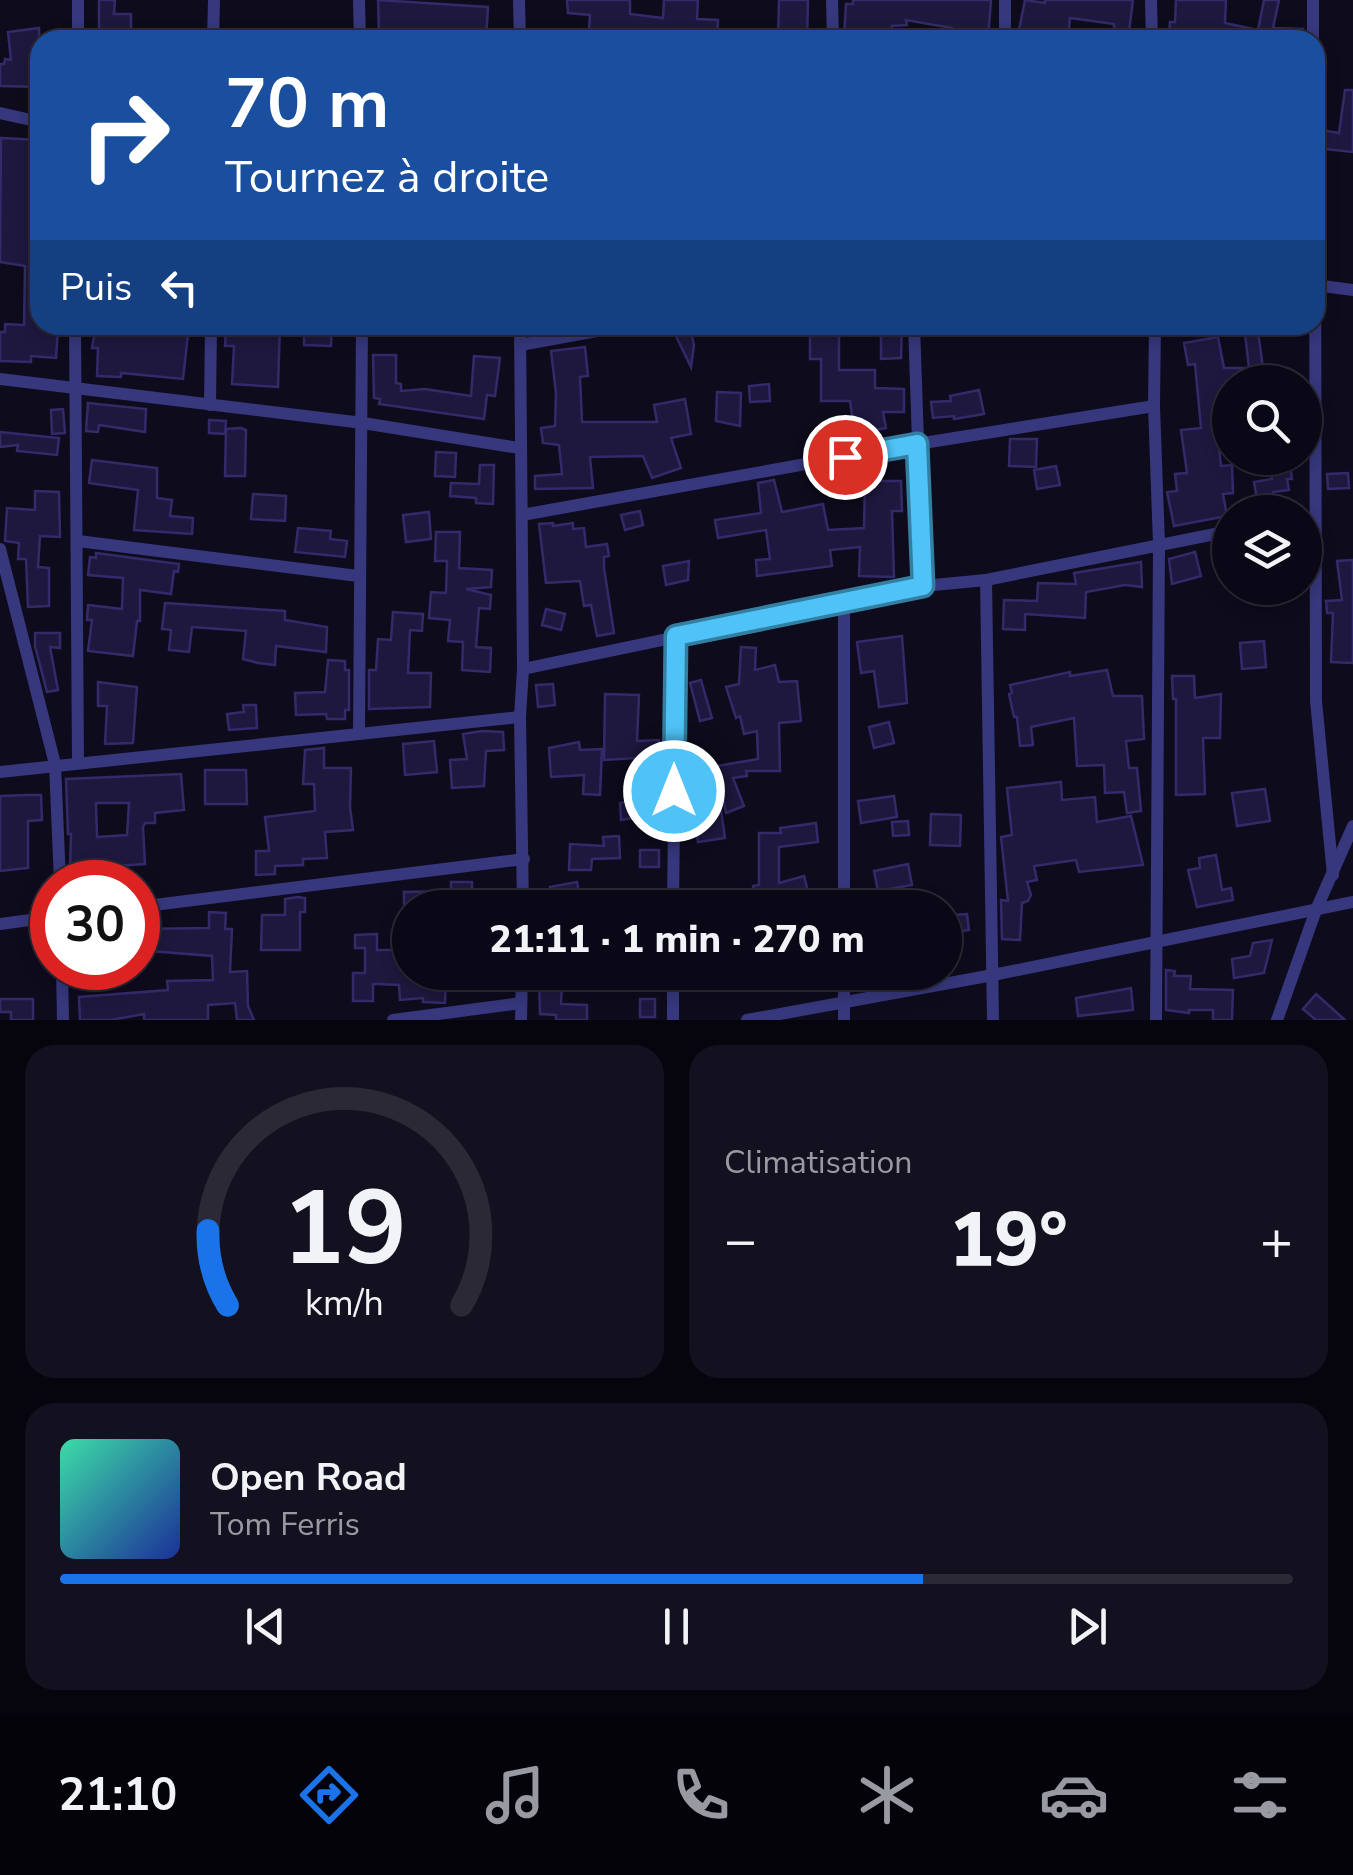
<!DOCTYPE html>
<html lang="fr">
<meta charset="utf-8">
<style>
body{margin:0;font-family:"Nunito Sans",sans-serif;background:#13111f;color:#f1f3f6;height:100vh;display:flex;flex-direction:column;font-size:38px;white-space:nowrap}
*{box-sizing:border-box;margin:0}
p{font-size:32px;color:#999aa1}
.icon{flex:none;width:55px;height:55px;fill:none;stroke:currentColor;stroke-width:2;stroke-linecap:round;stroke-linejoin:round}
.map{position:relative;height:1020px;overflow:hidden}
.panel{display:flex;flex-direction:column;gap:25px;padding:25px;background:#06040c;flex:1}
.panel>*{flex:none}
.hud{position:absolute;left:30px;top:30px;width:1295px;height:305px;border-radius:30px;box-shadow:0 5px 15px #0003,0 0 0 2px #2a2935;background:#1a4fa0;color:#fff;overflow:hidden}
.tools{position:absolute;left:1212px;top:365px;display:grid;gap:20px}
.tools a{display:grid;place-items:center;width:110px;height:110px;border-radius:50%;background:#0a0816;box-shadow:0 5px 15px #0003,0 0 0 2px #2a2935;font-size:50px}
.speed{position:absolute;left:30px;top:860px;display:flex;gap:20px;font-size:50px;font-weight:700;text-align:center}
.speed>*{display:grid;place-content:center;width:130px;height:130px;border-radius:50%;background:#0a0816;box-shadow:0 5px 15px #0003,0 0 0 2px #2a2935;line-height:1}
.speed .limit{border:15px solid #d22;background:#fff;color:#111}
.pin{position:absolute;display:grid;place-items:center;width:85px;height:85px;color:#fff;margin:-42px;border:5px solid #fff;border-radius:50%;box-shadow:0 2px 10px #0007}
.me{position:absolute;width:110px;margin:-55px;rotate:0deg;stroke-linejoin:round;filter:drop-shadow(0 0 8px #0008)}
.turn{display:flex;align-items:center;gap:35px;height:210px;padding:0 30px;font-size:45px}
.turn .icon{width:130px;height:130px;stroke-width:2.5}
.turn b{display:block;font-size:70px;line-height:85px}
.then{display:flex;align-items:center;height:95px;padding:0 30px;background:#0003;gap:20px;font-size:38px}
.big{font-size:75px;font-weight:800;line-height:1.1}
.panel .widget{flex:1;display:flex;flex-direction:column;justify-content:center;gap:15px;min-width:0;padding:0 35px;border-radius:30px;background:#13111f}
.panel .dial{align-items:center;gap:0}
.dial svg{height:260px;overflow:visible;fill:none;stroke:#2a2935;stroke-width:7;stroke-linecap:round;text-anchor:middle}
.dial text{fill:#f1f3f6;stroke:none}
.song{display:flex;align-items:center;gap:30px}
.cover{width:120px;height:120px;border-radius:15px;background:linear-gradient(135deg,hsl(160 70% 55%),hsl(230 70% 35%))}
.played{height:10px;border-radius:5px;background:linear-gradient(90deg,#1a73e8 70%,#2a2935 70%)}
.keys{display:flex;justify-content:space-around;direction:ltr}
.heat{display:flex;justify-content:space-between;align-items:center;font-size:55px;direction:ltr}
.panel .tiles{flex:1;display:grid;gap:25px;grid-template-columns:1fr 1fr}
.widget:last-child{grid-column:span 2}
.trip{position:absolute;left:392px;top:890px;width:570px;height:100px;border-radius:50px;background:#0a0816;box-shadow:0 5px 15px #0003,0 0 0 2px #2a2935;font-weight:800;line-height:100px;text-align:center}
.dock{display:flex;height:160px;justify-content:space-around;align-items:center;background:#040309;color:#999aa1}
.dock .icon{width:70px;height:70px}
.dock .selected{color:#1a73e8}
.dock b{font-size:45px;color:#f1f3f6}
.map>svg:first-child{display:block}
.building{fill:#1e183e;stroke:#332a6a;stroke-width:2.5;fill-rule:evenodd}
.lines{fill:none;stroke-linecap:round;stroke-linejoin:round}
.minor{stroke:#36377c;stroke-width:12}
.route-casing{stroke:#337fa1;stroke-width:25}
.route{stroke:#4fc3f7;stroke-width:18}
</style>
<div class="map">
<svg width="1353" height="1020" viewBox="0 0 1353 1020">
<rect width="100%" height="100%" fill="#0e0b1d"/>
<!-- building -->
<g class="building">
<polygon points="99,0 115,0 114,14 131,14 131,35 99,31"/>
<polygon points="378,0 488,7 486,40 465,40 466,35 434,34 434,40 421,39 379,34"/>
<polygon points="567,0 630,0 630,14 663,18 664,0 698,0 697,19 718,20 717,39 681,39 681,35 639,30 589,29 590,15 568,13"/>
<polygon points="779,0 808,0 807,40 778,40"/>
<polygon points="853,0 991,0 988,40 951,40 952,28 906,20 907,25 892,26 891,35 844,37 846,4 853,4"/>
<polygon points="1025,0 1045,3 1045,0 1133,0 1128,40 1114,40 1114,24 1070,18 1068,40 1017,40"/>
<polygon points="1176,0 1226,0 1225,23 1258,30 1264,0 1279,0 1273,28 1303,29 1303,40 1181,40 1181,36 1169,35 1170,22 1175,22"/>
<polygon points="39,28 40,87 0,86 0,64 4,64 5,59 11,60 8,32"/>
<polygon points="1345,90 1353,90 1353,152 1324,149 1326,131 1339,133"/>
<polygon points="1,138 40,140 37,281 40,281 40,326 58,328 56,358 31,356 31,362 0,361 0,332 5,332 5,324 24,325 25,266 0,262"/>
<polygon points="96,325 189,325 183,379 121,373 121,377 97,376 98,348 92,348"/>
<polygon points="248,325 280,325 278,387 232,384 234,346 225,346 226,327 248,328"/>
<polygon points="304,325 332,325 331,346 304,345"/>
<polygon points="881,325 902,325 901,358 881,359"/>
<polygon points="1244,325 1257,325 1263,368 1270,368 1270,382 1230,382 1230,418 1225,419 1228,438 1218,439 1221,466 1232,465 1233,493 1223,494 1227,516 1174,526 1167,492 1177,491 1175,474 1187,473 1181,430 1201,428 1195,364 1188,365 1184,343 1218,337 1224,368 1249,368"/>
<polygon points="690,328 694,345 691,367 674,332"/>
<polygon points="810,334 839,335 839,370 875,370 875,388 904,389 904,412 883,412 886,428 864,432 862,419 853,421 850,401 821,401 821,359 810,359"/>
<polygon points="585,347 588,376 580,377 582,422 657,422 654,405 685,399 691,434 671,438 681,468 652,478 643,456 590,457 593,488 535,489 535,476 562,474 559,445 543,443 541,428 555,426 556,393 551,351"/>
<polygon points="373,355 396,355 396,383 401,384 401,391 425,389 471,396 474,356 500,358 495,396 487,395 484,419 379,404 380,399 374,398"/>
<polygon points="769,384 770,401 750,402 749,386"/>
<polygon points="979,390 984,414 954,419 954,416 933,418 931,402 951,401 950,396"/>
<polygon points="717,392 741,393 740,426 716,421"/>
<polygon points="88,403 146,409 145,432 99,425 98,432 86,431"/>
<polygon points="63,409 65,433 52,434 51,410"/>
<polygon points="209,420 226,421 225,434 209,433"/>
<polygon points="241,428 246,430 245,476 225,476 226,429"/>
<polygon points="0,432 59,438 57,455 17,451 18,445 0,447"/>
<polygon points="1010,439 1037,439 1036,467 1009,466"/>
<polygon points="436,452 456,453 455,477 435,476"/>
<polygon points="1289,458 1292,479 1287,479 1289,490 1273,492 1275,503 1258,506 1254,482 1272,479 1269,460"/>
<polygon points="92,460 157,468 157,498 172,500 170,516 193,518 192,534 134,530 138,490 89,483"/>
<polygon points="480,465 494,465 493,504 476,503 476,498 450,496 451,483 479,484"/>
<polygon points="1056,466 1060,485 1037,489 1034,470"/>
<polygon points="1348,473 1349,488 1328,489 1327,474"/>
<polygon points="774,480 782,512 823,504 828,530 864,528 865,481 901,481 902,511 892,511 894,577 859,576 860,547 830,550 832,566 757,576 756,560 770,559 766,530 718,538 715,520 761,513 758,483"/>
<polygon points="35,491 59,492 60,537 40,536 38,567 49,568 49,606 28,607 26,559 18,559 19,543 5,541 7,508 35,510"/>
<polygon points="253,494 286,496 285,521 251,519"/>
<polygon points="640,511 643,525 625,530 621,515"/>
<polygon points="429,512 431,539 406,542 403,515"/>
<polygon points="553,523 553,526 573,523 573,529 584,528 586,547 607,544 609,556 604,557 604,568 614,633 597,636 591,605 584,606 580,581 546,583 539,524"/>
<polygon points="298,528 331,531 330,539 347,541 345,557 295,552"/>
<polygon points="436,532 460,532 459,568 492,570 491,587 466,589 491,595 490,609 479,608 476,647 491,648 490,672 462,670 463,642 448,641 450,620 429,618 431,592 446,593 447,561 435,561"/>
<polygon points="1195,552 1201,576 1172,584 1169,559"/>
<polygon points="96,553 179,564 178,572 174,571 171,594 140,590 140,621 137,621 133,656 88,651 92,620 87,620 88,605 122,609 123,578 88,575 90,557 96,558"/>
<polygon points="1353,560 1353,663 1331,662 1333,613 1327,613 1326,601 1342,600 1337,561"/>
<polygon points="689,561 688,580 666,585 663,566"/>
<polygon points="1141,562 1142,587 1125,585 1086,592 1085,618 1025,614 1025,630 1003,629 1004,600 1037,601 1038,583 1076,584 1074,573"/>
<polygon points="165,603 285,611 285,620 327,627 326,652 276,646 275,665 258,663 243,659 246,631 192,627 189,652 169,650 171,630 162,629"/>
<polygon points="546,609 565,614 561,630 542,625"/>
<polygon points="393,612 423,614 422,631 410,630 408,673 431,673 430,707 369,709 369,670 376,670 378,639 391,640"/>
<polygon points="35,633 60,633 60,648 50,647 58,690 47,692 35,646"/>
<polygon points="902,636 907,703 879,707 874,671 861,673 857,642"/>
<polygon points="1264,641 1266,667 1242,669 1240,643"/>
<polygon points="741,647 756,648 755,670 775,665 779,682 797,681 801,721 779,723 780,771 746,771 747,776 733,778 744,806 726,813 717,766 758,759 757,731 744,734 740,716 736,718 726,687 739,684"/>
<polygon points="328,660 345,661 345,670 349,670 349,710 345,710 345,719 327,719 326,714 296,715 295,693 325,692"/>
<polygon points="1107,670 1113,696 1142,696 1144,739 1126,741 1129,768 1137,768 1141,811 1127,813 1124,792 1105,793 1104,765 1077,766 1074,718 1031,727 1033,745 1020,746 1017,717 1014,717 1009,694 1012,693 1010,685 1070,672 1070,676"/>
<polygon points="1172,676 1194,676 1195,698 1221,694 1220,738 1203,738 1205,794 1176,795 1176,699 1173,699"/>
<polygon points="701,680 712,718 700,721 690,683"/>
<polygon points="98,682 137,687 133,743 105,744 107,706 98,706"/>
<polygon points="553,684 555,705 538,707 536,685"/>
<polygon points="605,694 639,695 637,741 659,740 660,763 638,764 637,758 604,760"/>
<polygon points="243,705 256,705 257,728 229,730 227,714 244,712"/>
<polygon points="889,722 894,743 874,748 869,727"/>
<polygon points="482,731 503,732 504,750 486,751 484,786 452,788 450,760 467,759 463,734"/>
<polygon points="434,741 437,772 405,775 403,744"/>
<polygon points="579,742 580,750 602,749 600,795 583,794 584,775 551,777 549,748"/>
<polygon points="324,748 324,768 351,768 350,807 353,830 325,832 327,858 303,859 303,865 275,866 275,874 256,875 256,851 269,851 265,817 315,811 314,784 303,784 305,750"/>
<polygon points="205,770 246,770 247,804 205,804"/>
<path d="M 181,774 L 184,810 L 155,813 L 155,823 L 145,823 L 143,827 L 145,864 L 116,866 L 116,882 L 74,882 L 73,868 L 70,868 L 71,834 L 68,834 L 66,779 ZM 96,803 L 129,803 L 127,835 L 97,837 Z"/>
<polygon points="1061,782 1062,800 1095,797 1097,822 1131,816 1143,865 1079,872 1076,860 1034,866 1037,880 1027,882 1031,895 1028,901 1022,903 1020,940 1002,939 1001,900 1008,901 1001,837 1012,835 1007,788"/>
<polygon points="1265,789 1270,821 1237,826 1232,793"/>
<polygon points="27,795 41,795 42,820 28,821 28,868 0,871 0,796"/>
<polygon points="661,796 662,813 621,820 620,803"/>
<polygon points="894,796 897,817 861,823 858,801"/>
<polygon points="721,810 725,838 698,842 694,813"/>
<polygon points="931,814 961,815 960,846 930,845"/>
<polygon points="908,821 909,835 893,836 892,822"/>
<polygon points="816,823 818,842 779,847 779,883 804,876 809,895 790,900 792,908 757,908 753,886 759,885 759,833 781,833 780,828"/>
<polygon points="619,836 620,858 592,859 591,870 569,870 570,844 604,846 603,837"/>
<rect x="640" y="850" width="19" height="17"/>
<polygon points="1216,855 1222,890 1231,888 1233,900 1197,907 1188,870 1200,868 1199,858"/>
<polygon points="908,864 912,885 878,891 874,871"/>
<polygon points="451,882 472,882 472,908 404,908 404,892 451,891"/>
<polygon points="577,882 581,905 553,908 550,887"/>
<rect x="619" y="894" width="17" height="14"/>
<polygon points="297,897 305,898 305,912 300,912 300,950 261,950 262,915 285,915 285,899"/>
<polygon points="209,912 226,913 225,929 232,929 230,972 247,971 248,1006 254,1020 237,1020 235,1003 208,1005 208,1020 144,1020 144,1014 111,1020 80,1020 79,997 168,990 167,981 213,980 212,956 138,950 138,929 209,928"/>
<polygon points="967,914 969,930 955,932 953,915"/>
<polygon points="377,934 377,950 410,950 410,976 446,977 445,1003 423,1002 423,998 400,1000 399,985 377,984 373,984 373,1001 353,1001 353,973 365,973 365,948 355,948 355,935"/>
<polygon points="1272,940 1264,973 1234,978 1232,959 1250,956 1253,943"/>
<polygon points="1166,970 1175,971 1174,976 1191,976 1190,989 1233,990 1232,1020 1213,1020 1213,1010 1189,1010 1189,1013 1166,1010"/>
<polygon points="539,981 562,982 561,1004 587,1005 587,1020 556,1020 556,1015 540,1014"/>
<polygon points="1131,988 1133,1010 1078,1016 1076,998"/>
<polygon points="1316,994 1345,1020 1316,1020 1303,1009"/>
<polygon points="0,999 33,999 33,1020 11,1020 11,1012 0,1012"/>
<rect x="640" y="999" width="15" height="18"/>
</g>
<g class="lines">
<!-- minor -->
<g class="minor">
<polyline points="78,0 78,40"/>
<polyline points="359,0 360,40"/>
<polyline points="519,0 520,40"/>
<polyline points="832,0 833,40"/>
<polyline points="1005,0 1005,40"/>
<polyline points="1151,0 1152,40"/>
<polyline points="1313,0 1313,40"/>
<polyline points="520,36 550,40"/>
<polyline points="213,40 214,0"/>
<polyline points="0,113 40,122"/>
<polyline points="1315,193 1316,701 1333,875"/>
<polyline points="1315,285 1353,290"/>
<polyline points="75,325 78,762"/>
<polyline points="520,325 523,669 520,717 523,908"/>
<polyline points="914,325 923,586"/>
<polyline points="1155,325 1154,406 1159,544 1156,1020"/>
<polyline points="520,345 630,325"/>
<polyline points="0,379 363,423 519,448"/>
<polyline points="210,405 211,325"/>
<polyline points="522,515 917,444 1154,406"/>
<polyline points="78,541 358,576"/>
<polyline points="0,549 55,764 60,882"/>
<polyline points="986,580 993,1020"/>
<polyline points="844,603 844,908"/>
<polyline points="523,669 923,586 986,580 1230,531"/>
<polyline points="359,732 362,325"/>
<polyline points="0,772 520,717"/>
<polyline points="138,907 524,859"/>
<polyline points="673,908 676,635"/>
<polyline points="0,924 52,917"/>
<polyline points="62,968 63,1020"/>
<polyline points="844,972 844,1020"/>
<polyline points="393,1020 521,1003"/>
<polyline points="521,1020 522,972"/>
<polyline points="673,1020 673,972"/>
<polyline points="747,1020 993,975 1353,902"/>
<polyline points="1277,1020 1316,910 1353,826"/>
</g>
</g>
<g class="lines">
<defs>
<polyline id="route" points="674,791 676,636 923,586 917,444 845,457"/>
</defs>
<!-- route casing -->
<use href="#route" class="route-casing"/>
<!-- route -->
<use href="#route" class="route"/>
</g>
</svg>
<div class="tools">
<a><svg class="icon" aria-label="search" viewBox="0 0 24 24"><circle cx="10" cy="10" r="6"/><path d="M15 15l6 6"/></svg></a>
<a><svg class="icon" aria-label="layers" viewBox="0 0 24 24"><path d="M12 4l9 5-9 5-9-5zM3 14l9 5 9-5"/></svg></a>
</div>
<div class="speed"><div class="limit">30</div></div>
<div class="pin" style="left:845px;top:457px;background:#d93025"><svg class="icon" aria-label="arrive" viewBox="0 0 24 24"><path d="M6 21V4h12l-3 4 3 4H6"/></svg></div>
<svg class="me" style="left:674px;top:791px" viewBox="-20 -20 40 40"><circle r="17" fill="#4fc3f7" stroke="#fff" stroke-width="3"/><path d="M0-11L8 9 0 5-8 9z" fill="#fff"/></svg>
<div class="trip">21:11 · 1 min · 270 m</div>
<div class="hud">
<div class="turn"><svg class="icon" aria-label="right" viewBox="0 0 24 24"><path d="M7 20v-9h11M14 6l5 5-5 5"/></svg><div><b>70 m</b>Tournez à droite</div></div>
<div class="then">Puis<svg class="icon" aria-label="left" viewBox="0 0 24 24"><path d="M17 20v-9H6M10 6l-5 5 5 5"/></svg></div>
</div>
</div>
<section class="panel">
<div class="tiles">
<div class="widget dial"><svg viewBox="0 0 100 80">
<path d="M14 69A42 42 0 1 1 86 69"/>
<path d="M14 69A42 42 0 0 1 8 46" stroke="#1a73e8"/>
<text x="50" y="56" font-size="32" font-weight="700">19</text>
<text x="50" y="72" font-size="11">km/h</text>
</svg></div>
<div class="widget"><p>Climatisation</p>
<div class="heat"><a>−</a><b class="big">19°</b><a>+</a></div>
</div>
<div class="widget">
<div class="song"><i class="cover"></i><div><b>Open Road</b><p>Tom Ferris</p></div></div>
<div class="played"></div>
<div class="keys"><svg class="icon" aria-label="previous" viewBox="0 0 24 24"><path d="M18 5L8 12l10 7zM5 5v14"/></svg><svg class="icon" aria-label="pause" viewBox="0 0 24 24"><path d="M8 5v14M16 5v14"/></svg><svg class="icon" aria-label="next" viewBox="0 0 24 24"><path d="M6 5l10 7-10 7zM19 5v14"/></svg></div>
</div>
</div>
</section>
<nav class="dock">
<b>21:10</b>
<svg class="icon selected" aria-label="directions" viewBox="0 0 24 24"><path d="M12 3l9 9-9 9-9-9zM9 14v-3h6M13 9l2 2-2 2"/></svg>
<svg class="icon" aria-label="music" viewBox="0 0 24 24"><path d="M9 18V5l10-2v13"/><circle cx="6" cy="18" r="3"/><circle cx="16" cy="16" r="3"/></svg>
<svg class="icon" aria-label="phone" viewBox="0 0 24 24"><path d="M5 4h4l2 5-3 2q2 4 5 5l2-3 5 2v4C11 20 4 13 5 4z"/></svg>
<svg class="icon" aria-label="climate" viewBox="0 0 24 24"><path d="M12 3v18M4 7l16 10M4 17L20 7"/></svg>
<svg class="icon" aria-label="car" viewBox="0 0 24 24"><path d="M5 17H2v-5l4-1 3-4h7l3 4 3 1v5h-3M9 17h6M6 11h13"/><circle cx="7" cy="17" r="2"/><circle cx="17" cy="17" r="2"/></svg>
<svg class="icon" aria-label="filters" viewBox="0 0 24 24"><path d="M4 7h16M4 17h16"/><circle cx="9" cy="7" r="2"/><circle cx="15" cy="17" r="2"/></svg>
</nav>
